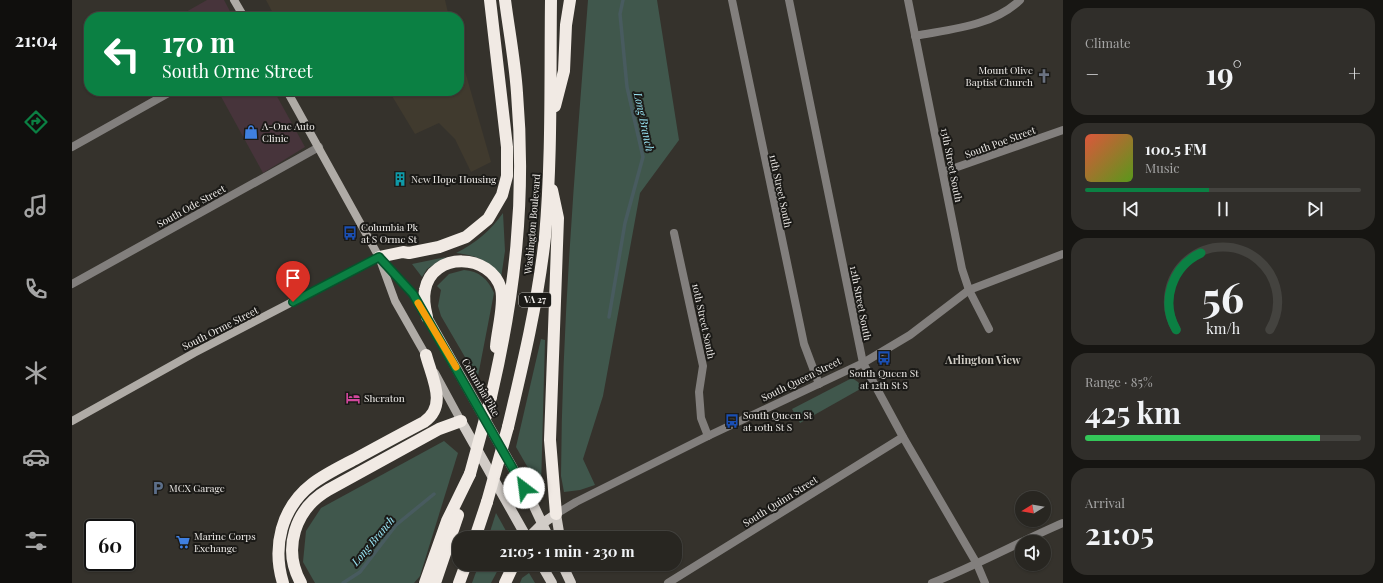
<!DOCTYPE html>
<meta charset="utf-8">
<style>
body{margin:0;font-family:"Playfair Display",serif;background:#302e2a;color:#f1f3f6;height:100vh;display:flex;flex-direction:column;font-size:15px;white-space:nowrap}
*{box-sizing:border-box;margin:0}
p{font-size:13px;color:#a5a5a5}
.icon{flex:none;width:22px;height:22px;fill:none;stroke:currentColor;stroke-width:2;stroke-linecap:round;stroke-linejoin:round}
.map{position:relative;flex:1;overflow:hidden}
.details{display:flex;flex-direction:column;gap:8px;padding:8px;background:#161512;width:320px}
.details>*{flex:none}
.top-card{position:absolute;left:12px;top:12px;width:380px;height:84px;border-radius:16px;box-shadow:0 1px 3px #0004,0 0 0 1px #44433f;background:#0b8043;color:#fff;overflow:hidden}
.needle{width:26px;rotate:259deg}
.controls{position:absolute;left:943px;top:491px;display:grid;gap:8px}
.controls a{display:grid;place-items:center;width:36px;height:36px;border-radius:50%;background:#282621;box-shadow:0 1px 3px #0004,0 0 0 1px #44433f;font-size:20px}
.speed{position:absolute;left:12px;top:519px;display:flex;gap:8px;font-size:20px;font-weight:700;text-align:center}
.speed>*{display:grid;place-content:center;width:52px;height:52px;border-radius:50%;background:#282621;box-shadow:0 1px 3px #0004,0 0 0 1px #44433f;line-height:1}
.speed .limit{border:2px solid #111;border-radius:6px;background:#fff;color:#111}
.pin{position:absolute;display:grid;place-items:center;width:34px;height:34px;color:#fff;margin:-41px -17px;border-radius:50% 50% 50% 0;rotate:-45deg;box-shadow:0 0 4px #0007}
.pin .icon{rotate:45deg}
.me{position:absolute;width:44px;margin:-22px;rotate:330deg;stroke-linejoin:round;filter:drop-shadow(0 0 3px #0008)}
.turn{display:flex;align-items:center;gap:14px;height:84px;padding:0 12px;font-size:18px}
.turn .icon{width:52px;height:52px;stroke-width:2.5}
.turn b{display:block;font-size:28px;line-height:34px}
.big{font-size:30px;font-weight:700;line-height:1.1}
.details .card{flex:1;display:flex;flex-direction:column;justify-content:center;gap:6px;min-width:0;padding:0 14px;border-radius:16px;background:#302e2a}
.details .dial{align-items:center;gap:0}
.dial svg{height:104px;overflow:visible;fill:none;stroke:#44433f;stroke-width:7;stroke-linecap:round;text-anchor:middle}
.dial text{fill:#f1f3f6;stroke:none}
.song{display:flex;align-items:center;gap:12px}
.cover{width:48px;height:48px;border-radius:6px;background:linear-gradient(135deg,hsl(10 70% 55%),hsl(90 70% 35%))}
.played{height:4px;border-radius:2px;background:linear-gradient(90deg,#0b8043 45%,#44433f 45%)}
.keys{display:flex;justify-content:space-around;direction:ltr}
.heat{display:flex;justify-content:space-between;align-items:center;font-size:22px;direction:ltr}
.charge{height:6px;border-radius:3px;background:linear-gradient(90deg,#34c759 85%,#44433f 0)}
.trip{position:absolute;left:380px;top:531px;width:230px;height:40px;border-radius:16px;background:#282621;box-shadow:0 1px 3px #0004,0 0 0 1px #44433f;font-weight:700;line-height:40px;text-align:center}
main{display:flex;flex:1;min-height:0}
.menu{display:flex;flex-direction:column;width:72px;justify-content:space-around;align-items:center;background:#100f0d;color:#a5a5a5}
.menu .icon{width:28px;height:28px}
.menu .current{color:#0b8043}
.menu b{font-size:18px;color:#f1f3f6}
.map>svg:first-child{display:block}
.commercial{fill:#47343b}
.built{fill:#403a2e}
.green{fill:#40574c}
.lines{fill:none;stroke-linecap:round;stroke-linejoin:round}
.stream{stroke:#485b5f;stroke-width:3.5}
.street{stroke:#827f7d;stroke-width:8}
.secondary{stroke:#afaba6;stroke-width:8}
.primary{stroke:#d1ccc7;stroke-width:10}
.highway{stroke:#f1eae4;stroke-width:12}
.highway-bridge{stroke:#f1eae4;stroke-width:12}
.route-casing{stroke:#07532c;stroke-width:10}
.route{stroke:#0b8043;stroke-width:7}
.slow{stroke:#f59e0b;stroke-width:7}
.labels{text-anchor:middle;stroke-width:4;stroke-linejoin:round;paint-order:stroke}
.shield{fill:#1b1a17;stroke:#b0aeab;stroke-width:1}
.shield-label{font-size:9px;font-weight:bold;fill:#f0edea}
.poi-label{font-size:10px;fill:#f0edea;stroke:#1b1a17;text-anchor:start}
.street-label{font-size:10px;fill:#f0edea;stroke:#1b1a17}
.water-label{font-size:11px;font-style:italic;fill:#9debfb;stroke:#1b1a17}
.neighbourhood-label{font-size:11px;font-weight:bold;fill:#d0ccc4;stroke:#1b1a17}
</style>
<main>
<nav class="menu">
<b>21:04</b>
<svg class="icon current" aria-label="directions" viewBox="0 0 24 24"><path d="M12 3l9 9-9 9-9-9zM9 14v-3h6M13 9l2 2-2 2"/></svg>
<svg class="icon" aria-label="music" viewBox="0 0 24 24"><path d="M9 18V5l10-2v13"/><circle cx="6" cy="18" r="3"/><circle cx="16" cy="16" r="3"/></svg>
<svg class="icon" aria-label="phone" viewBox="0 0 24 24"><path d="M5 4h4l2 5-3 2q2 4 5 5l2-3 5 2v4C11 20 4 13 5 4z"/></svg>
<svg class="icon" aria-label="climate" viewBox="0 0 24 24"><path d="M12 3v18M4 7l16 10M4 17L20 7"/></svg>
<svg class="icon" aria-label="car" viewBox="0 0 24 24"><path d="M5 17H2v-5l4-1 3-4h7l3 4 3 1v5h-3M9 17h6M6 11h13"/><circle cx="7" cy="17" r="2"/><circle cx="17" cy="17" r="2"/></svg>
<svg class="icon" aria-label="filters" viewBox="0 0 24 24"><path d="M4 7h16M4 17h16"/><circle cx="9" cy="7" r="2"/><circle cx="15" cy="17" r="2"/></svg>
</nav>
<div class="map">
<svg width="991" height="583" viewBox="0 0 991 583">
<rect width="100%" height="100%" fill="#35322c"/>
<!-- commercial -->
<g class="commercial">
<polygon points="135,0 152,0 161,17 105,17"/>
<polygon points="146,91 202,91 233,147 191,173"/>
</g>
<!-- built -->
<g class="built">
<polygon points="194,0 373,0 377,17 203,17"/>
<polygon points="387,50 419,162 399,172 383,139 367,123 343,134 317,91 387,91"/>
</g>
<!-- green -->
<g class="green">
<path d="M 516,0 L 585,0 L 607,140 L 568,193 L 531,396 L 511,459 L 523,485 L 508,490 L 492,492 L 489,476 C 490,317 504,159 516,0 Z"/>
<path d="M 431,213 L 433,251 L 429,278 C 420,261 403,255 384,253 C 404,243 418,231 431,213 Z"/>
<polygon points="374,257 355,269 350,277 340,264"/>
<path d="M 392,270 C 407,271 416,279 422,293 L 406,376 L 404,376 L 369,316 L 366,306 L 369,290 L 365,286 L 377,274 Z"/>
<polygon points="469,339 473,340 469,487 467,487 444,447"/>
<polygon points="780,378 786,382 790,388 728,423 720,409"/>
<polygon points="372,441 386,453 348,576 342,583 243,583 231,562 234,531 249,508"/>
<polygon points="424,513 438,538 416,538"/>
<polygon points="407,564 429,564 419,583 400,583"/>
<polygon points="457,573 463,583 448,583 450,578"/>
</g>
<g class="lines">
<!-- stream -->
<g class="stream">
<polyline points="537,317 553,223 571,157 555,87 548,14 551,0"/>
<polyline points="271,583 288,572 324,525 362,494"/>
</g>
<!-- street -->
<g class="street">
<polyline points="660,0 732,344 747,384"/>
<polyline points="717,0 791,363 831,437 905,564 913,583"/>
<polyline points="836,0 890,269 897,290 917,329"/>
<path d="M 843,36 C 879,29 921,26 948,0"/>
<polyline points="0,147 100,91"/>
<polyline points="871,172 991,130"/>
<polyline points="602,233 631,366 627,392 629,418 636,436"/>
<polyline points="0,284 247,147"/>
<polyline points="484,514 504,502 636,436 791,363 838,335 897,290 991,254"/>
<polyline points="596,583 831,437"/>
<path d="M 860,583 C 905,565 947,542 991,523"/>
</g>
<!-- secondary -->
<g class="secondary">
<polyline points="162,0 172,17"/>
<polyline points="215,91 307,257 323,301 356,359"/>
<polyline points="310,260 341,294 352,312"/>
<polyline points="363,373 389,421"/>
<polyline points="0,421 122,353 307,257"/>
</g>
<!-- primary -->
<g class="primary">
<polyline points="355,317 459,500 477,538"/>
<polyline points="389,421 455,538"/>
<polyline points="456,538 471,523 484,514 488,538"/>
<polyline points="469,564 480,583"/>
<polyline points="490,564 499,583"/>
</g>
<!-- highway -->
<g class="highway">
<polyline points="483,106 492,71 494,25 498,0"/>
<polyline points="480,190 486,218 478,440 484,514"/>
<polyline points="307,257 331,252 337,253 367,247 394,237 416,219 430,195 435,176 435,147 418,0"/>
<path d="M 355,317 C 353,309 351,299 353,290 C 360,251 419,253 429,289 C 433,304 425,331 424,347"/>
<path d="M 419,397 C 443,294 454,199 445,93 C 443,62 437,31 433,0"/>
<path d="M 436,427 C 451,364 466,301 473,237 C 480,158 478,79 479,0"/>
<polyline points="403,538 415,502"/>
<path d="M 211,583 C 200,547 209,508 240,484 C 253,474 270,466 285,458 C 307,446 329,434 352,422 C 376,406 360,378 354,355"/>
<path d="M 229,583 C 210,549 223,509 256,490 L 367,429 L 389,421"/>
<polyline points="353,583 375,521 398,474"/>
<polyline points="363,583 386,515"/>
<polyline points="387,583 394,564"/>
<polyline points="433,583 442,564"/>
</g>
<!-- highway-bridge -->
<g class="highway-bridge">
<polyline points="398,474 419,397"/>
<polyline points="415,502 436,427"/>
</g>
</g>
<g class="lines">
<defs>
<polyline id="route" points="221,302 307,257 341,294 452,488"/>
</defs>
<!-- route casing -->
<use href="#route" class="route-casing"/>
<!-- route -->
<use href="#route" class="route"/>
<!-- slow -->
<polyline class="slow" points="346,303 384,367"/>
</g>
<!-- icons -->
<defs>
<symbol id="church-bare" viewBox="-9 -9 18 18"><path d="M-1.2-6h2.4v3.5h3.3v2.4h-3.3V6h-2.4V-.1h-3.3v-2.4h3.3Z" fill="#6b7280" stroke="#1b1a17" stroke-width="2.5" paint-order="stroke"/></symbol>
<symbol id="shop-bare" viewBox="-9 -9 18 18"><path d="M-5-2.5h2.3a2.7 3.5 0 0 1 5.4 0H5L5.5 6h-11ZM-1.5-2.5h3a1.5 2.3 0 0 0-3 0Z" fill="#3f7fe0" stroke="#1b1a17" stroke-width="2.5" paint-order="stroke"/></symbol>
<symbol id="building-bare" viewBox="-9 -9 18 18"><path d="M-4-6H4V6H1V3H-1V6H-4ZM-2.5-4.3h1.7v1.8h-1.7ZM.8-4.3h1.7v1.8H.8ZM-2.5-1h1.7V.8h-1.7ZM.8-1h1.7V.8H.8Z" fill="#0f9aa8" stroke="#1b1a17" stroke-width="2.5" paint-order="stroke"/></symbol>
<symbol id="bus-bare" viewBox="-9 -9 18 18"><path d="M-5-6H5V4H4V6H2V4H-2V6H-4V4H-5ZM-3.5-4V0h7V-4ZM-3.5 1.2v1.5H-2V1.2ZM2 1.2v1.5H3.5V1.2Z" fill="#1a4fb4" stroke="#1b1a17" stroke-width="2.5" paint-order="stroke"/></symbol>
<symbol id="hotel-bare" viewBox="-9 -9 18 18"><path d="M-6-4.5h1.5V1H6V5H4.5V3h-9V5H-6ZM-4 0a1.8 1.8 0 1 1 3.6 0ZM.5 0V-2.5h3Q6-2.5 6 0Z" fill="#d1479c" stroke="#1b1a17" stroke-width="2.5" paint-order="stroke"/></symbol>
<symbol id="parking-bare" viewBox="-9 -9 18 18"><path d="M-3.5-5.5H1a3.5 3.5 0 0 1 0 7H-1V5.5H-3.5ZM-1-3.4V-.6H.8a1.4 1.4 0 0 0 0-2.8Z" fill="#5c6f8a" stroke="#1b1a17" stroke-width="2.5" paint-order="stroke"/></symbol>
<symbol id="supermarket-bare" viewBox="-9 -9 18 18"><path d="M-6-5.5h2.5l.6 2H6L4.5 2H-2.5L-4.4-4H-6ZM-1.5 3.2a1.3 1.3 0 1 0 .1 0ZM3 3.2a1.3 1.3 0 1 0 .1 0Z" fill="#3f7fe0" stroke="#1b1a17" stroke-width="2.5" paint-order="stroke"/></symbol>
</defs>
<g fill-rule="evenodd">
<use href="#church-bare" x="962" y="66" width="20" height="20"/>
<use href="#shop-bare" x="169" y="122" width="20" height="20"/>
<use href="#building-bare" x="318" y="169" width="20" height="20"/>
<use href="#bus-bare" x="268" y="223" width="20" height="20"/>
<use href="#bus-bare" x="802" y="348" width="20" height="20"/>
<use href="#hotel-bare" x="271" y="388" width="20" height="20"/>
<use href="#bus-bare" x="650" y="411" width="20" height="20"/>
<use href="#parking-bare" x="76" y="478" width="20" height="20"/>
<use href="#supermarket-bare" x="101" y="532" width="20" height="20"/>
</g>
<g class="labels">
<!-- shield labels -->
<rect class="shield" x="447" y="293" width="32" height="14" rx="3"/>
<g class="shield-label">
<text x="463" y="303">VA 27</text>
</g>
<!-- poi labels -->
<g class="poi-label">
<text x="961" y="74" text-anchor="end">Mount Olive<tspan x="961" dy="12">Baptist Church</tspan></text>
<text x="190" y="130">A-One Auto<tspan x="190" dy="12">Clinic</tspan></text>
<text x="339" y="183">New Hope Housing</text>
<text x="289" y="231">Columbia Pk<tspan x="289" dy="12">at S Orme St</tspan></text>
<text x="812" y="377" text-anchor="middle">South Queen St<tspan x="812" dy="12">at 12th St S</tspan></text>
<text x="292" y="402">Sheraton</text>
<text x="671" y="419">South Queen St<tspan x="671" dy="12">at 10th St S</tspan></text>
<text x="97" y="492">MCX Garage</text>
<text x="122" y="540">Marine Corps<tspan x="122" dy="12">Exchange</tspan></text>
</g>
<!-- street labels -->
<g class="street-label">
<text transform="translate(928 142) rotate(-20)" y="4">South Poe Street</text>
<text transform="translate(880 165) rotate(79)" y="4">13th Street South</text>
<text transform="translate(709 191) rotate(78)" y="4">11th Street South</text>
<text transform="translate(119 206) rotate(-29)" y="4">South Ode Street</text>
<text transform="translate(460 224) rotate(-85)" y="4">Washington Boulevard</text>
<text transform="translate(789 303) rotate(79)" y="4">12th Street South</text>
<text transform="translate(632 321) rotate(78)" y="4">10th Street South</text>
<text transform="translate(148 328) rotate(-27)" y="4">South Orme Street</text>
<text transform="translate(729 379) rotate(-26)" y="4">South Queen Street</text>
<text transform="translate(409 387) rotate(60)" y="4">Columbia Pike</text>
<text transform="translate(708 501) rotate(-32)" y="4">South Quinn Street</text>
</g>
<!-- water labels -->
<g class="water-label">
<text transform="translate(572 122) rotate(78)" y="4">Long Branch</text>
<text transform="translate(301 541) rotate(-50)" y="4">Long Branch</text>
</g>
<!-- neighbourhood labels -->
<g class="neighbourhood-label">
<text x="911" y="364">Arlington View</text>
</g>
</g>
</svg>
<div class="controls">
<a><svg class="needle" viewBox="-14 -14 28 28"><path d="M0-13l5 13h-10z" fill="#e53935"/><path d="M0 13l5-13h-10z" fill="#a5a5a5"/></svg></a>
<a><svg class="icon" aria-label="sound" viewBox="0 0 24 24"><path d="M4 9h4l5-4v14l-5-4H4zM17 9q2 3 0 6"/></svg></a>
</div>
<div class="speed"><div class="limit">60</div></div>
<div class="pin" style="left:221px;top:302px;background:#d93025"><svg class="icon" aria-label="arrive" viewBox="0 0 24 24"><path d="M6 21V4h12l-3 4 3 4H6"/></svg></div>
<svg class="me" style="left:452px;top:488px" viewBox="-20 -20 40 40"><circle r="19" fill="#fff"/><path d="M0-13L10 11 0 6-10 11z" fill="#0b8043"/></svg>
<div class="trip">21:05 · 1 min · 230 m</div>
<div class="top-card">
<div class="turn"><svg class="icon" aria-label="left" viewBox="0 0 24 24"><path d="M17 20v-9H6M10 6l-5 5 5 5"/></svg><div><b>170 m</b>South Orme Street</div></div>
</div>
</div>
<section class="details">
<div class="card"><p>Climate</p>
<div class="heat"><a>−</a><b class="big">19°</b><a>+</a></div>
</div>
<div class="card">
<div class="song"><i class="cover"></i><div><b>100.5 FM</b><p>Music</p></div></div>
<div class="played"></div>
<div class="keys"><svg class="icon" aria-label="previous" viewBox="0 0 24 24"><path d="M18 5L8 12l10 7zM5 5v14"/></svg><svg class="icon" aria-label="pause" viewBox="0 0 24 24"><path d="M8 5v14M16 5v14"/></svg><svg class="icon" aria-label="next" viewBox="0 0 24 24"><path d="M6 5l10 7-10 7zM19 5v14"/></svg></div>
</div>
<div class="card dial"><svg viewBox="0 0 100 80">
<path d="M14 69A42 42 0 1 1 86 69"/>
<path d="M14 69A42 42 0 0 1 33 10" stroke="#0b8043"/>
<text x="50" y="56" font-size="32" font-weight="700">56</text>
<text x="50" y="72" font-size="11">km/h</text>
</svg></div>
<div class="card"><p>Range · 85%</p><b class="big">425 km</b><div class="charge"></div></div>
<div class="card"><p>Arrival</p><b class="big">21:05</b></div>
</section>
</main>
